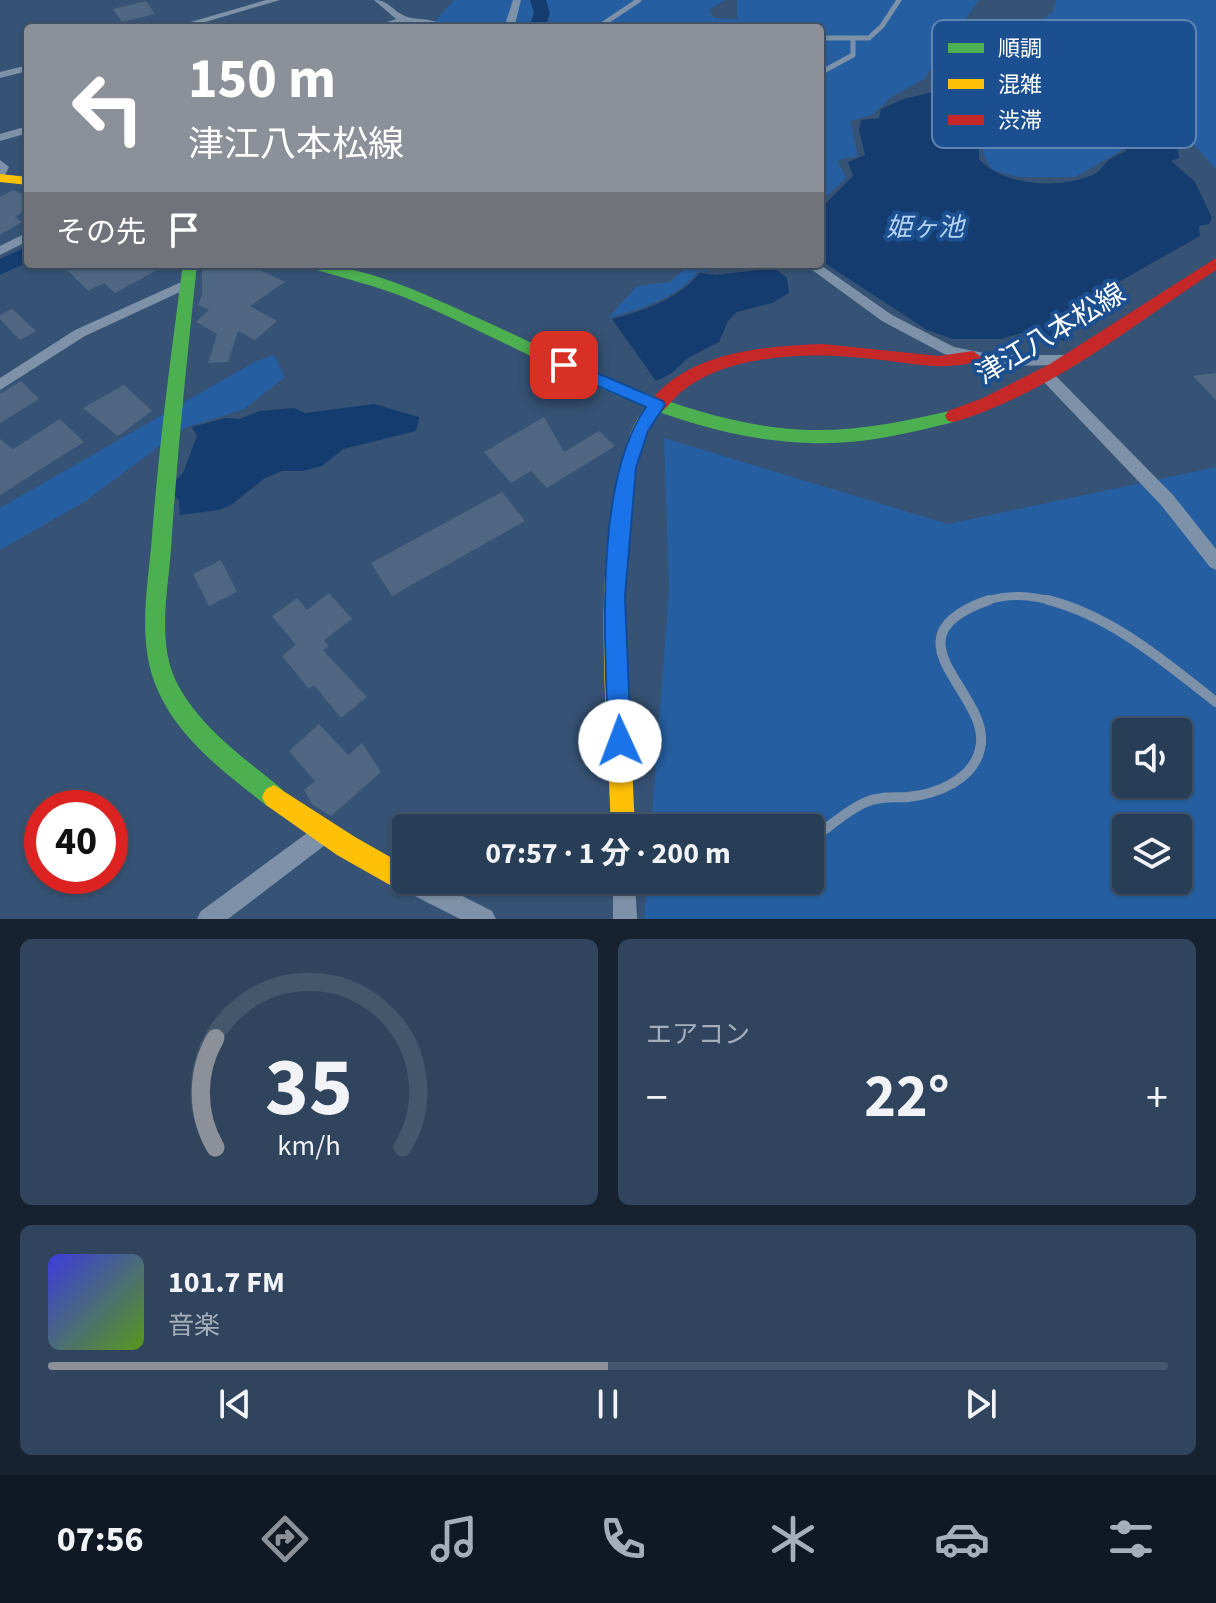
<!DOCTYPE html>
<html lang="ja">
<meta charset="utf-8">
<style>
body{margin:0;font-family:"Source Sans 3","Noto Sans JP",sans-serif;background:#30455d;color:#f1f3f6;height:100vh;display:flex;flex-direction:column;font-size:30px;white-space:nowrap}
*{box-sizing:border-box;margin:0}
p{font-size:26px;color:#a5aeba}
.icon{flex:none;width:44px;height:44px;fill:none;stroke:currentColor;stroke-width:2;stroke-linecap:round;stroke-linejoin:round}
.map{position:relative;height:919px;overflow:hidden}
.sheet{display:flex;flex-direction:column;gap:20px;padding:20px;background:#162230;flex:1}
.sheet>*{flex:none}
.hud{position:absolute;left:24px;top:24px;width:800px;height:244px;border-radius:8px;box-shadow:0 2px 6px #0004,0 0 0 2px #44576d;background:#8c9099;color:#fff;overflow:hidden}
.fabs{position:absolute;left:1112px;top:718px;display:grid;gap:16px}
.fabs a{display:grid;place-items:center;width:80px;height:80px;border-radius:8px;background:#283e57;box-shadow:0 2px 6px #0004,0 0 0 2px #44576d;font-size:40px}
.speed{position:absolute;left:24px;top:790px;display:flex;gap:16px;font-size:40px;font-weight:700;text-align:center}
.speed>*{display:grid;place-content:center;width:104px;height:104px;border-radius:50%;background:#283e57;box-shadow:0 2px 6px #0004,0 0 0 2px #44576d;line-height:1}
.speed .limit{border:12px solid #d22;background:#fff;color:#111}
.pin{position:absolute;display:grid;place-items:center;width:68px;height:68px;color:#fff;margin:-34px;border-radius:16px;box-shadow:0 4px 12px #0006}
.me{position:absolute;width:88px;margin:-44px;rotate:358deg;stroke-linejoin:round;filter:drop-shadow(0 0 6px #0008)}
.turn{display:flex;align-items:center;gap:28px;height:168px;padding:0 32px;font-size:36px}
.turn .icon{width:104px;height:104px;stroke-width:2.5}
.turn b{display:block;font-size:56px;line-height:68px}
.then{display:flex;align-items:center;height:76px;padding:0 32px;background:#0003;gap:16px;font-size:30px}
.big{font-size:60px;font-weight:700;line-height:1.1}
.sheet .widget{flex:1;display:flex;flex-direction:column;justify-content:center;gap:12px;min-width:0;padding:0 28px;border-radius:12px;background:#30455d}
.sheet .dial{align-items:center;gap:0}
.dial svg{height:208px;overflow:visible;fill:none;stroke:#44576d;stroke-width:7;stroke-linecap:round;text-anchor:middle}
.dial text{fill:#f1f3f6;stroke:none}
.song{display:flex;align-items:center;gap:24px}
.cover{width:96px;height:96px;border-radius:12px;background:linear-gradient(135deg,hsl(240 70% 55%),hsl(90 70% 35%))}
.played{height:8px;border-radius:4px;background:linear-gradient(90deg,#8c9099 50%,#44576d 50%)}
.keys{display:flex;justify-content:space-around;direction:ltr}
.heat{display:flex;justify-content:space-between;align-items:center;font-size:44px;direction:ltr}
.sheet .tiles{flex:1;display:grid;gap:20px;grid-template-columns:1fr 1fr}
.widget:last-child{grid-column:span 2}
.trip{position:absolute;left:392px;top:814px;width:432px;height:80px;border-radius:8px;background:#283e57;box-shadow:0 2px 6px #0004,0 0 0 2px #44576d;font-weight:700;line-height:80px;text-align:center}
.tabs{display:flex;height:128px;justify-content:space-around;align-items:center;background:#101923;color:#a5aeba}
.tabs .icon{width:56px;height:56px}
.tabs .active{color:#8c9099}
.tabs b{font-size:36px;color:#f1f3f6}
.map>svg:first-child{display:block}
.green{fill:#265fa1;fill-rule:evenodd}
.water{fill:#153c6e}
.lines{fill:none;stroke-linecap:round;stroke-linejoin:round}
.river{fill:#153c6e;fill-rule:evenodd}
.building{fill:#506783}
.lane-far2{stroke:#7d92a8;stroke-width:5}
.lane-far1{stroke:#7d92a8;stroke-width:8}
.lane{stroke:#7d92a8;stroke-width:10}
.street{fill:#7d92a8;fill-rule:evenodd}
.fast{fill:#4caf50;fill-rule:evenodd}
.slow{fill:#ffc107;fill-rule:evenodd}
.jam{fill:#c62828;fill-rule:evenodd}
.route{fill:#1a73e8;stroke:#114b97;stroke-width:2}
.labels{text-anchor:middle;stroke-width:8;stroke-linejoin:round;paint-order:stroke}
.far-water-label{font-size:26px;font-style:italic;fill:#b5d3f5;stroke:#1b4f8f}
.street-label{font-size:28px;fill:#fff;stroke:#1b4f8f}
.key{fill:#1b4f8f;stroke:#5f84b1;stroke-width:2}
.key-label{font-size:22px;fill:#fff}
</style>
<div class="map">
<svg width="1216" height="919" viewBox="0 0 1216 919">
<rect width="100%" height="100%" fill="#365274"/>
<!-- green -->
<g class="green">
<polygon points="454,0 725,0 709,10 714,18 737,19 737,0 979,0 924,79 890,98 872,115 850,121 858,156 837,160 846,178 820,202 820,28 429,28"/>
<polygon points="1056,0 1216,0 1216,169 1158,106 1143,99 1122,110 1122,150 1075,177 1019,177 992,170 983,154 994,121 975,112 973,83 1023,53 1024,31 1053,12"/>
<path d="M 697,264 L 762,264 L 698,272 C 674,300 643,308 608,318 L 637,286 L 670,282 L 687,266 Z"/>
<polygon points="274,355 285,377 244,409 184,428 84,502 0,550 0,508 256,361"/>
<path d="M 664,438 L 948,524 L 1216,467 L 1216,919 L 644,919 L 647,880 L 810,880 L 810,828 L 651,828 L 669,589 ZM 1126,732 L 1178,732 L 1178,784 L 1126,784 ZM 1126,828 L 1178,828 L 1178,880 L 1126,880 Z"/>
</g>
<!-- water -->
<g class="water">
<path d="M 929,93 L 957,93 L 970,97 L 969,112 L 986,122 L 979,140 L 979,159 C 1004,187 1064,190 1096,173 C 1102,170 1104,163 1109,160 C 1114,156 1121,154 1126,151 C 1126,130 1125,119 1142,104 L 1155,109 L 1153,128 L 1176,142 L 1179,158 L 1171,161 L 1195,182 L 1212,218 L 1209,224 L 1199,226 L 1200,236 L 1053,319 L 1054,328 L 1067,338 L 1064,341 L 1032,330 L 1001,339 L 953,339 L 927,330 L 820,260 L 820,209 L 853,176 L 848,162 L 865,155 L 859,130 L 861,120 L 879,118 L 881,109 L 903,99 Z"/>
<path d="M 774,268 L 787,278 L 789,293 L 772,303 L 737,312 L 728,321 L 719,342 L 688,358 L 672,373 L 656,381 L 612,319 C 645,310 677,300 700,273 L 716,275 Z"/>
<polygon points="374,404 419,417 416,431 343,449 322,466 303,471 282,471 265,478 231,505 219,510 180,515 179,500 174,496 176,480 183,473 197,436 192,427 225,418 240,419 259,411 294,408 305,413"/>
</g>
<g class="lines">
<!-- river -->
<g class="river">
<polygon points="530,0 546,0 550,13 545,28 529,28 534,13"/>
<polygon points="28,246 28,262 0,275 0,259"/>
</g>
</g>
<!-- building -->
<g class="building">
<polygon points="146,1 155,14 122,22 113,9"/>
<polygon points="13,190 28,197 28,209 15,217 22,222 0,235 0,197"/>
<polygon points="80,264 168,264 115,293 104,283 88,291 67,270"/>
<polygon points="202,264 247,264 285,282 250,306 277,321 255,340 238,331 228,362 208,363 217,334 196,322 209,310 198,305 202,295"/>
<polygon points="12,309 36,331 20,340 0,319 0,315"/>
<polygon points="1216,373 1216,400 1193,376"/>
<polygon points="21,381 39,399 0,423 0,394"/>
<polygon points="124,385 152,411 118,436 83,408"/>
<polygon points="544,417 564,452 599,431 615,446 547,488 531,471 511,483 484,452"/>
<polygon points="60,419 84,442 0,495 0,439 13,449"/>
<polygon points="502,492 525,521 392,596 371,563"/>
<polygon points="221,560 237,592 209,606 193,574"/>
<polygon points="329,593 352,619 324,640 329,646 323,650 367,697 341,718 314,685 309,689 282,656 296,645 272,616 297,598 307,610"/>
<polygon points="319,724 348,755 362,743 381,772 331,816 312,804 304,790 315,781 289,751"/>
</g>
<g class="lines">
<!-- lane-far2 -->
<g class="lane-far2">
<polyline points="597,28 639,0"/>
<polyline points="820,38 869,38 882,26 899,0"/>
<polyline points="820,73 853,55 853,41"/>
</g>
<!-- lane-far1 -->
<path class="lane-far1" d="M 983,602 C 1008,593 1031,595 1056,602"/>
<!-- lane -->
<g class="lane">
<path d="M 1048,600 C 1112,616 1165,662 1216,702"/>
<path d="M 810,840 C 829,828 845,811 866,802 C 879,796 894,798 908,797 C 937,794 973,780 980,749 C 994,694 878,638 989,600"/>
</g>
<!-- street -->
<g class="street">
<polygon points="266,0 280,0 185,28 170,28"/>
<path d="M 374,0 C 388,0 391,9 403,15 C 416,22 430,15 447,28 L 435,28 L 417,22 L 369,28 L 396,19 Z"/>
<polygon points="513,0 521,0 514,28 504,28"/>
<polygon points="28,65 28,71 0,78 0,72"/>
<polygon points="28,126 28,133 0,141 0,134"/>
<polygon points="0,160 9,167 4,177 0,178"/>
<polygon points="28,232 28,241 0,255 0,246"/>
<polygon points="804,264 819,264 892,315 954,347 994,355 1065,355 1072,360 1065,365 994,366 944,354 882,321"/>
<polygon points="188,279 195,283 193,286 85,336 0,390 0,378 75,330"/>
<polygon points="1045,369 1050,370 1173,495 1216,549 1216,570 1210,567 1161,505 1040,378 1038,374"/>
<polygon points="325,820 333,823 336,831 333,839 228,919 197,919 201,911"/>
<polygon points="406,869 406,880 431,880 492,911 496,919 460,919 399,888 396,880 399,872"/>
<polygon points="613,880 635,880 637,919 613,919"/>
</g>
<!-- fast -->
<g class="fast">
<path d="M 183,264 L 197,264 C 187,359 177,454 171,549 C 168,591 157,642 176,681 C 198,726 244,758 282,789 L 286,797 L 282,805 L 274,809 L 266,805 C 225,773 180,740 158,691 C 136,642 148,588 152,536 C 159,445 171,354 183,264 Z"/>
<path d="M 305,264 C 364,264 424,294 478,318 C 583,365 691,426 810,430 C 860,431 906,421 954,410 L 963,416 L 954,422 C 906,434 860,445 810,443 C 667,439 539,354 411,300 C 378,286 342,278 307,267 Z"/>
</g>
<!-- slow -->
<g class="slow">
<polygon points="0,174 28,177 28,185 0,182"/>
<path d="M 654,403 L 663,409 L 648,431 L 636,468 L 624,596 L 635,828 L 611,828 C 608,751 602,673 604,597 C 605,561 617,414 654,403 Z"/>
<polygon points="274,785 355,837 406,866 406,880 419,880 415,889 406,893 397,889 337,855 266,805 262,797 266,789"/>
</g>
<!-- jam -->
<g class="jam">
<path d="M 1216,258 L 1216,270 C 1133,325 1051,393 954,422 L 948,421 L 945,416 L 948,411 L 983,398 L 1050,364 Z"/>
<path d="M 823,344 L 939,356 L 973,351 L 981,357 L 979,361 C 945,371 916,364 882,360 C 842,355 800,353 760,360 C 732,364 703,374 681,392 C 672,399 666,412 654,415 L 645,409 C 681,352 763,346 823,344 Z"/>
</g>
</g>
<!-- route -->
<path class="route" d="M 564,359 L 663,401 L 665,405 L 648,431 L 636,468 L 625,596 L 631,741 L 628,749 L 620,753 L 611,749 L 608,741 C 606,649 592,484 646,407 L 558,369 L 556,365 Z"/>
<g class="labels">
<!-- far-water labels -->
<g class="far-water-label">
<text x="925" y="236">姫ヶ池</text>
</g>
<!-- street labels -->
<g class="street-label">
<text transform="translate(1050 333) rotate(-31)" y="10">津江八本松線</text>
</g>
</g>
<!-- legend -->
<rect x="932" y="20" width="264" height="128" rx="12" class="key"/>
<rect x="948" y="43" width="36" height="10" fill="#4caf50"/>
<rect x="948" y="79" width="36" height="10" fill="#ffc107"/>
<rect x="948" y="115" width="36" height="10" fill="#c62828"/>
<g class="key-label">
<text x="998" y="56">順調</text>
<text x="998" y="92">混雑</text>
<text x="998" y="128">渋滞</text>
</g>
</svg>
<div class="fabs">
<a><svg class="icon" aria-label="sound" viewBox="0 0 24 24"><path d="M4 9h4l5-4v14l-5-4H4zM17 9q2 3 0 6"/></svg></a>
<a><svg class="icon" aria-label="layers" viewBox="0 0 24 24"><path d="M12 4l9 5-9 5-9-5zM3 14l9 5 9-5"/></svg></a>
</div>
<div class="speed"><div class="limit">40</div></div>
<div class="pin" style="left:564px;top:365px;background:#d93025"><svg class="icon" aria-label="arrive" viewBox="0 0 24 24"><path d="M6 21V4h12l-3 4 3 4H6"/></svg></div>
<svg class="me" style="left:620px;top:741px" viewBox="-20 -20 40 40"><circle r="19" fill="#fff"/><path d="M0-13L10 11 0 6-10 11z" fill="#1a73e8"/></svg>
<div class="trip">07:57 · 1 分 · 200 m</div>
<div class="hud">
<div class="turn"><svg class="icon" aria-label="left" viewBox="0 0 24 24"><path d="M17 20v-9H6M10 6l-5 5 5 5"/></svg><div><b>150 m</b>津江八本松線</div></div>
<div class="then">その先<svg class="icon" aria-label="arrive" viewBox="0 0 24 24"><path d="M6 21V4h12l-3 4 3 4H6"/></svg></div>
</div>
</div>
<section class="sheet">
<div class="tiles">
<div class="widget dial"><svg viewBox="0 0 100 80">
<path d="M14 69A42 42 0 1 1 86 69"/>
<path d="M14 69A42 42 0 0 1 14 27" stroke="#8c9099"/>
<text x="50" y="56" font-size="32" font-weight="700">35</text>
<text x="50" y="72" font-size="11">km/h</text>
</svg></div>
<div class="widget"><p>エアコン</p>
<div class="heat"><a>−</a><b class="big">22°</b><a>+</a></div>
</div>
<div class="widget">
<div class="song"><i class="cover"></i><div><b>101.7 FM</b><p>音楽</p></div></div>
<div class="played"></div>
<div class="keys"><svg class="icon" aria-label="previous" viewBox="0 0 24 24"><path d="M18 5L8 12l10 7zM5 5v14"/></svg><svg class="icon" aria-label="pause" viewBox="0 0 24 24"><path d="M8 5v14M16 5v14"/></svg><svg class="icon" aria-label="next" viewBox="0 0 24 24"><path d="M6 5l10 7-10 7zM19 5v14"/></svg></div>
</div>
</div>
</section>
<nav class="tabs">
<b>07:56</b>
<svg class="icon active" aria-label="directions" viewBox="0 0 24 24"><path d="M12 3l9 9-9 9-9-9zM9 14v-3h6M13 9l2 2-2 2"/></svg>
<svg class="icon" aria-label="music" viewBox="0 0 24 24"><path d="M9 18V5l10-2v13"/><circle cx="6" cy="18" r="3"/><circle cx="16" cy="16" r="3"/></svg>
<svg class="icon" aria-label="phone" viewBox="0 0 24 24"><path d="M5 4h4l2 5-3 2q2 4 5 5l2-3 5 2v4C11 20 4 13 5 4z"/></svg>
<svg class="icon" aria-label="climate" viewBox="0 0 24 24"><path d="M12 3v18M4 7l16 10M4 17L20 7"/></svg>
<svg class="icon" aria-label="car" viewBox="0 0 24 24"><path d="M5 17H2v-5l4-1 3-4h7l3 4 3 1v5h-3M9 17h6M6 11h13"/><circle cx="7" cy="17" r="2"/><circle cx="17" cy="17" r="2"/></svg>
<svg class="icon" aria-label="filters" viewBox="0 0 24 24"><path d="M4 7h16M4 17h16"/><circle cx="9" cy="7" r="2"/><circle cx="15" cy="17" r="2"/></svg>
</nav>
